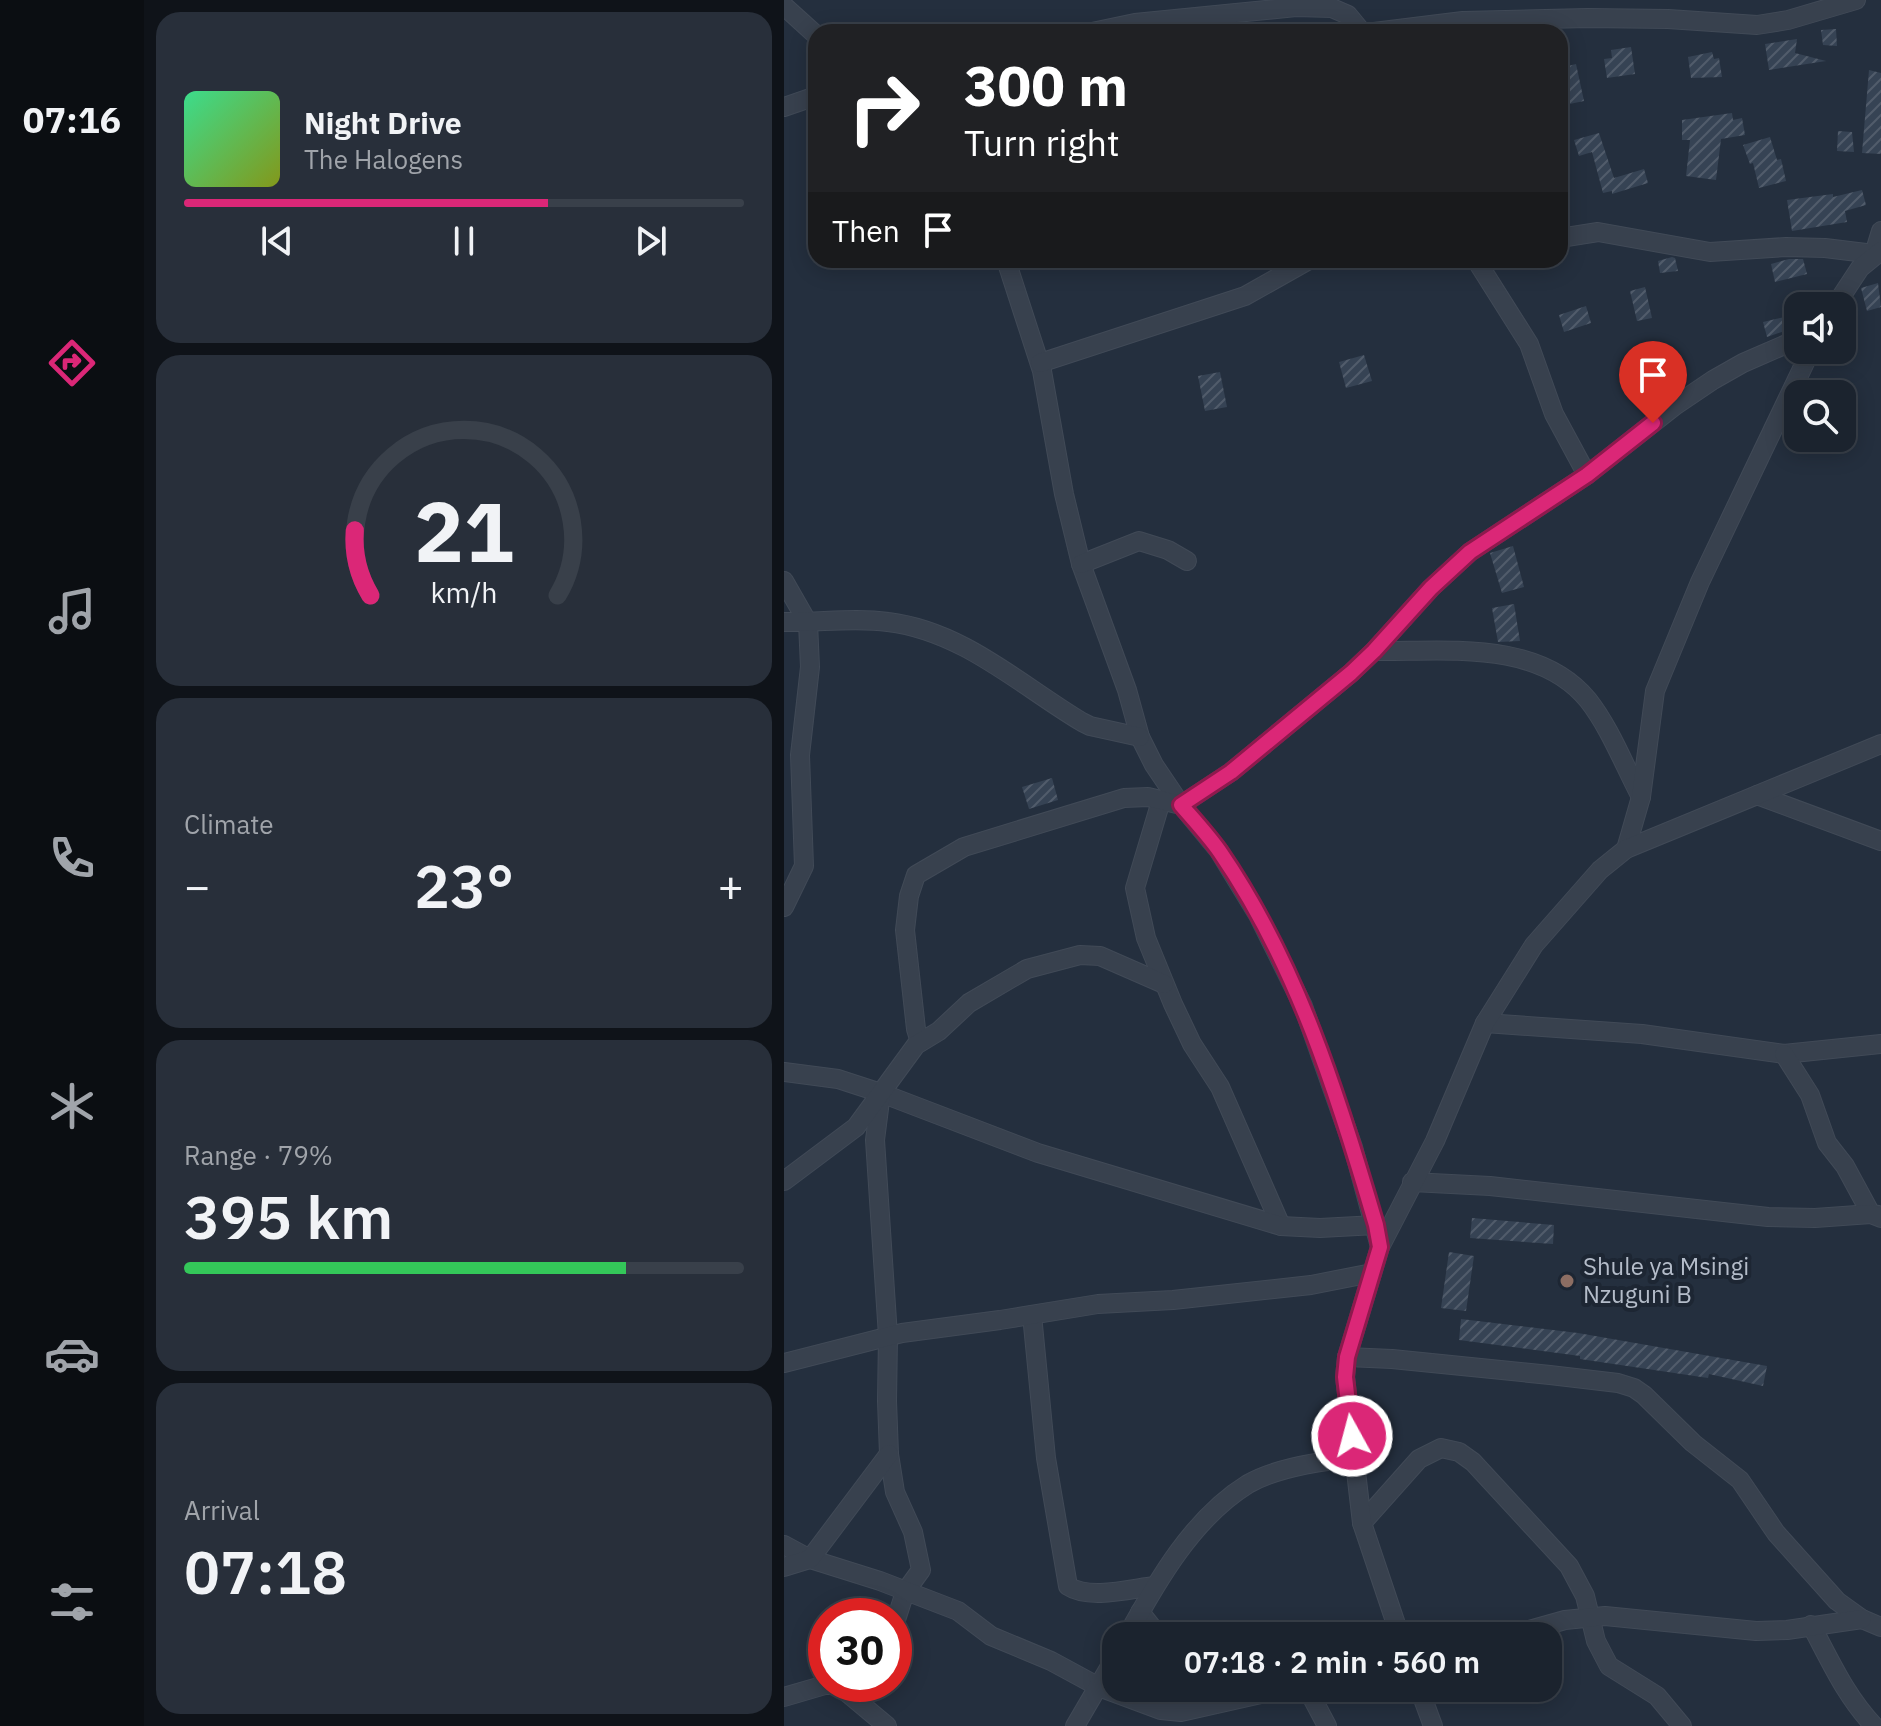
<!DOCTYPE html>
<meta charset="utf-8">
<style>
body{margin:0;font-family:"IBM Plex Sans",sans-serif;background:#282f3a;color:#f1f3f6;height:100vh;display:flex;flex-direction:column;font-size:30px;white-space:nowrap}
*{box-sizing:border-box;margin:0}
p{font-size:26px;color:#a0a4aa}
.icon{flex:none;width:44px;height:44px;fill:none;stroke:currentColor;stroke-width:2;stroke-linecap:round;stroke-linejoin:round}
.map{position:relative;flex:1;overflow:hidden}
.details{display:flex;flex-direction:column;gap:12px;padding:12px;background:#0f1319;width:640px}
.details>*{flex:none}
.guide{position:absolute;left:24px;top:24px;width:760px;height:244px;border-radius:24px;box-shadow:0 4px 20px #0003,0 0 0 2px #39404a;background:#202124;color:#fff;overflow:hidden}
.buttons{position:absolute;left:1000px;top:292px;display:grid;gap:16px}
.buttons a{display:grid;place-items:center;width:72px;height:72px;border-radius:16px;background:#1b232e;box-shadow:0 4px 20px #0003,0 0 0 2px #39404a;font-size:40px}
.speed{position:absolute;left:24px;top:1598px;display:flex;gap:16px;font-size:40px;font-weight:700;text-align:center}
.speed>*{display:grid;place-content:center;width:104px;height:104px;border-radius:50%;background:#1b232e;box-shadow:0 4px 20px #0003,0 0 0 2px #39404a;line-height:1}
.speed .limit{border:12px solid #d22;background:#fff;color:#111}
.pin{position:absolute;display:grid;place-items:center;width:68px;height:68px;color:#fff;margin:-82px -34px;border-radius:50% 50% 50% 0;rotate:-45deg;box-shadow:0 0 8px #0007}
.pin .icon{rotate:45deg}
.me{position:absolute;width:88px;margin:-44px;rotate:353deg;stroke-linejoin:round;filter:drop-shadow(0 0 6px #0008)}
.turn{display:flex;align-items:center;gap:28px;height:168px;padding:0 24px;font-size:36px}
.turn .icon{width:104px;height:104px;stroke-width:2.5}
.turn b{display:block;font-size:56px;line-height:68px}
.then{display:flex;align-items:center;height:76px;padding:0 24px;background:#0003;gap:16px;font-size:30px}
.big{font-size:60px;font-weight:600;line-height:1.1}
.details .tile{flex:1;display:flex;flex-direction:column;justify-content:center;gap:12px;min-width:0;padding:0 28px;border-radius:24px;background:#282f3a}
.details .dial{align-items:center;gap:0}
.dial svg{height:208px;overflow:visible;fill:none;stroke:#39404a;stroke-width:7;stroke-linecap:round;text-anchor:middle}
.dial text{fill:#f1f3f6;stroke:none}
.song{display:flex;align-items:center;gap:24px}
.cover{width:96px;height:96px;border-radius:12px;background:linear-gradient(135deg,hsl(150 70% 55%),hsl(70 70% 35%))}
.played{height:8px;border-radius:4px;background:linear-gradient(90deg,#db2777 65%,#39404a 65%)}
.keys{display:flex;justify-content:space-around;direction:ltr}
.heat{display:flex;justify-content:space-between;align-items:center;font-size:44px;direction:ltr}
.charge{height:12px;border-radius:6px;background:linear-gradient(90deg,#34c759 79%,#39404a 0)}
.trip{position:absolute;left:318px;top:1622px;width:460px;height:80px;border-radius:24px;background:#1b232e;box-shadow:0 4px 20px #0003,0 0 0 2px #39404a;font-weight:600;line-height:80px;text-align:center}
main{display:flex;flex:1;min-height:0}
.dock{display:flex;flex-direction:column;width:144px;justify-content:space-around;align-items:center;background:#0b0e12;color:#a0a4aa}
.dock .icon{width:56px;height:56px}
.dock .current{color:#db2777}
.dock b{font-size:36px;color:#f1f3f6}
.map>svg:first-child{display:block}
.building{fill:url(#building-hatch)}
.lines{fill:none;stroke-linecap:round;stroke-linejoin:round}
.minor-casing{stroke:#414a57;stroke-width:20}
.minor{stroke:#38414e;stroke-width:18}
.route-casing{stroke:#8e194d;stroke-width:20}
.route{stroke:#db2777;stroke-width:14}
.education-dot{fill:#8d6e63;stroke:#1d2633;stroke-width:3}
.labels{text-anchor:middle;stroke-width:8;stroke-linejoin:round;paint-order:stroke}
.poi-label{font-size:24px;fill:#b4bcc9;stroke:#1d2633;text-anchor:start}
</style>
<main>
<nav class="dock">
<b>07:16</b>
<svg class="icon current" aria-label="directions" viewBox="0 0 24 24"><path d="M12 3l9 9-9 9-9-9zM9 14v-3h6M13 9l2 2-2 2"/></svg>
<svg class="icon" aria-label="music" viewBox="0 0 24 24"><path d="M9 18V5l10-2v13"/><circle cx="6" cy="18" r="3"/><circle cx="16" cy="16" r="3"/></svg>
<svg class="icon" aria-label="phone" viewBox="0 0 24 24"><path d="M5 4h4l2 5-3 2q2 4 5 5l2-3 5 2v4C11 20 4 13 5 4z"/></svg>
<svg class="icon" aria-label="climate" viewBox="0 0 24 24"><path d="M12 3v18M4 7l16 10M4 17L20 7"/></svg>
<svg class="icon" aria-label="car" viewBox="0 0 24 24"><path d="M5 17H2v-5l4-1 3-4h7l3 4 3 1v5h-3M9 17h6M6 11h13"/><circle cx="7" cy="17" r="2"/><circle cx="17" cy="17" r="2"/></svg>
<svg class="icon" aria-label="filters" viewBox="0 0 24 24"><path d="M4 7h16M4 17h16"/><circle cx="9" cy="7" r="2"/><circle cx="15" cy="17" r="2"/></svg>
</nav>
<section class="details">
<div class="tile">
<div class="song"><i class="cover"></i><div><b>Night Drive</b><p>The Halogens</p></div></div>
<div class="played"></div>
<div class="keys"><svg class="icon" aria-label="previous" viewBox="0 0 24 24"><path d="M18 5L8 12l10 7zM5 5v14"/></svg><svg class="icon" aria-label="pause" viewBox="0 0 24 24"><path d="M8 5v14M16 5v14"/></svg><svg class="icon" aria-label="next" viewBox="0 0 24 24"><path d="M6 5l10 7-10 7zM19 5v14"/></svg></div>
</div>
<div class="tile dial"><svg viewBox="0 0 100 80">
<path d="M14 69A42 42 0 1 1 86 69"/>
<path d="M14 69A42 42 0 0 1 8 44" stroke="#db2777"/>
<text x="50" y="56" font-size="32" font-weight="700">21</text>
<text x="50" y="72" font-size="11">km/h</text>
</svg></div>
<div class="tile"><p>Climate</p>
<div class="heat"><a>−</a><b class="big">23°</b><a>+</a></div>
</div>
<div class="tile"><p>Range · 79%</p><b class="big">395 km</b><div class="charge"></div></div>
<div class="tile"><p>Arrival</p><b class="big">07:18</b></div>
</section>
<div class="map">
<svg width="1097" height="1726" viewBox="0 0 1097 1726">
<defs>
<pattern id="building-hatch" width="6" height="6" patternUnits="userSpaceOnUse" patternTransform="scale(2)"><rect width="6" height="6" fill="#364354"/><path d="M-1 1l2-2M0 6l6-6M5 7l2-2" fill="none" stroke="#515c6b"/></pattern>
</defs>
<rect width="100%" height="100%" fill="#242f3e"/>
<!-- building -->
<g class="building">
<polygon points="1052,29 1053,46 1039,45 1037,30"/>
<polygon points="1013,39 1011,53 1042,61 985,70 981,44"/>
<polygon points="847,47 851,74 823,78 820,59 828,58 827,50"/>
<polygon points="928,52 930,59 935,58 938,77 907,78 904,57"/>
<polygon points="792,64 800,101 776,106 776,68"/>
<polygon points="1085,70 1097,73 1097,154 1078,153"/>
<polygon points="948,113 949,120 958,118 961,135 937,139 932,180 902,176 906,140 898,140 898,120"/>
<polygon points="1054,131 1068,132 1070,152 1053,151"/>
<polygon points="815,133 830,178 860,169 864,183 828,194 828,191 819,193 808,152 795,156 790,140"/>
<polygon points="986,137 993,160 997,159 1002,181 975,188 969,163 966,164 959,145"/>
<polygon points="1078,190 1082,205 1061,211 1063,222 1008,231 1003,200 1049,194 1049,197"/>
<polygon points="888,257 891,258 894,271 876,273 874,261"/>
<polygon points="1005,259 1019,259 1023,274 991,282 987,264"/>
<polygon points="1094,283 1097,307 1083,311 1077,288"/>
<polygon points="861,287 868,318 853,321 846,291"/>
<polygon points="802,306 807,323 780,332 775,315"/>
<polygon points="1009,315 1012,327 983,337 979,322"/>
<polygon points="580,355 588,381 562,388 555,362"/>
<polygon points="436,372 443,407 421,411 414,376"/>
<polygon points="729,546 740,587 718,593 706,553"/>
<polygon points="730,604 736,641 714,642 708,608"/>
<polygon points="268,778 274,800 245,809 238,787"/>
<polygon points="688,1218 770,1225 769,1244 686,1238"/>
<polygon points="665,1252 690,1256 682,1311 657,1308"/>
<polygon points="677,1319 794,1333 983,1366 979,1386 925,1374 924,1378 796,1359 796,1356 675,1340"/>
</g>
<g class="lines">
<defs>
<g id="minor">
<polyline points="0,6 32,35"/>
<polyline points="308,32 351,23 512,7 548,8 564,15 578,32"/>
<polyline points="590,32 679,21 804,18 884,19 973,25 1004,20 1072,0"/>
<polyline points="0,107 32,96"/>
<polyline points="776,238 814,232 926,252 1002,247 1041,248 1090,254 1097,231"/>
<polyline points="222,260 258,371 280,494 297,564 343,690 356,737 370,765 397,805 435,851 474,915 519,1006 569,1147 596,1247"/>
<polyline points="692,260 745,344 770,414 803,475"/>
<polyline points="1051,306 1076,268 1097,251"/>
<polyline points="256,363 461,296 525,260"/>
<polyline points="297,564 355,541 384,550 403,561"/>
<polyline points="0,581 24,623 26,667 16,755 20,866 0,907"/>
<path d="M 0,622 C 34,623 70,617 104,622 C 179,631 236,685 298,722 L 306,726 L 356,737"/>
<path d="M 590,651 C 661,652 754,639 804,700 C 826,728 840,765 857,797"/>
<polyline points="973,795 1097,841"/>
<polyline points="377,801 351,888 362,938 389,1004 408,1044 436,1087 497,1226"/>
<polyline points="842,849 857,797 871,691 916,582 1027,350"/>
<polyline points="701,1023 858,1034 1000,1054 1097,1044"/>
<polyline points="136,1042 132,1029 121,930 125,896 132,875 180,847 340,798 364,797 397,805 447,772 567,673 590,651 647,588 686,552 803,475 892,405 929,380 959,363 1014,339"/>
<polyline points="1000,1054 1026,1095 1043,1143 1061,1166 1087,1214 1094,1215"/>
<polyline points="0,1072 54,1079 97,1093 254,1153 497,1226 536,1228 592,1225"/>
<polyline points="97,1093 91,1140 104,1336 103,1401 105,1454 111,1492 129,1532 137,1570 121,1592 110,1626"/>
<polyline points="0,1181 72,1127 132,1045 155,1031 185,1003 243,969 296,955 316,956 380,984"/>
<polyline points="628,1182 706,1186 984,1217 1031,1218 1087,1214 1097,1218"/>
<path d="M 248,1315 L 262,1458 L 284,1586 C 305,1600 346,1589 370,1586"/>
<polyline points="563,1357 608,1359 766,1375 834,1383 850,1388 860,1395 909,1443 956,1480 992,1533 1053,1601 1078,1619 1097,1627"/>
<polyline points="0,1363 118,1333 216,1320 314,1304 389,1300 527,1285 588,1273"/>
<polyline points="578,1523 635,1459 657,1448 675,1452 689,1462 785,1566 801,1596 812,1641 825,1666 873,1696 898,1726"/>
<polyline points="0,1545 26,1559 96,1581 174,1611 207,1636 267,1661 315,1687 377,1710 397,1712 504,1688"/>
<polyline points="0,1567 26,1559 105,1454"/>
<polyline points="356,1612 375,1636"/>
<path d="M 1027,1625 C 1047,1662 1061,1695 1090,1726"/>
<path d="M 343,1636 C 373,1581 409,1518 464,1484 C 494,1467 537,1461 571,1458"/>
<polyline points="616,1636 578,1523 561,1377 563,1357 596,1247 651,1141 701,1023 750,945 816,870 842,849 1097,744"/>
<polyline points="724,1636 781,1620 821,1616 972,1631 1003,1630 1078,1619"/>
<polyline points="523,1688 543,1726"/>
<polyline points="635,1688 649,1726"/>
<polyline points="0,1697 41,1685 54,1685 103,1726"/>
<polyline points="291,1726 332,1656"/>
</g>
</defs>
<!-- minor casing -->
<use href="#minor" class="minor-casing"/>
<!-- minor -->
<use href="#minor" class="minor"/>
</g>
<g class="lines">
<defs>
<path id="route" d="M 568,1436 L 561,1377 L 563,1357 L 596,1247 L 592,1225 C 554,1095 513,964 436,852 C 424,835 410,820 397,805 L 447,772 L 567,673 L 590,651 L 647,588 L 686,552 L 803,475 L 869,423"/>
</defs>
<!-- route casing -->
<use href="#route" class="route-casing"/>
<!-- route -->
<use href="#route" class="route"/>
</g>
<!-- markers -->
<circle class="education-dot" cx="783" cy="1281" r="8"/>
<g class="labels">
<!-- poi labels -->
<g class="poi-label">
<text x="799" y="1275">Shule ya Msingi<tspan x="799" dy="28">Nzuguni B</tspan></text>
</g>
</g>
</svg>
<div class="buttons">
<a><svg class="icon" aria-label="sound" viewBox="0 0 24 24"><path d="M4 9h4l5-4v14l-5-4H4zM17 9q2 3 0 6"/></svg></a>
<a><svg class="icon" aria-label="search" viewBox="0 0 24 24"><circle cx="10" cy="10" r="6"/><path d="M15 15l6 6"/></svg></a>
</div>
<div class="speed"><div class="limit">30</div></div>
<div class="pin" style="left:869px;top:423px;background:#d93025"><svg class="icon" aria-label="arrive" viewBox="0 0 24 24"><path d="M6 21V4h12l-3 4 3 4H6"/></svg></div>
<svg class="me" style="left:568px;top:1436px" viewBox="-20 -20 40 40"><circle r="17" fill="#db2777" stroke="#fff" stroke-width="3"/><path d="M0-11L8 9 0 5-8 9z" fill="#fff"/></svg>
<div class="trip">07:18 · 2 min · 560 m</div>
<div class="guide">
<div class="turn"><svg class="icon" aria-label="right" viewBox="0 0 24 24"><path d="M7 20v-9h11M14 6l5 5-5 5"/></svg><div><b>300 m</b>Turn right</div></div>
<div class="then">Then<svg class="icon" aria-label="arrive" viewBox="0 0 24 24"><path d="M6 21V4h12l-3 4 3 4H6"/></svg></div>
</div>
</div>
</main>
